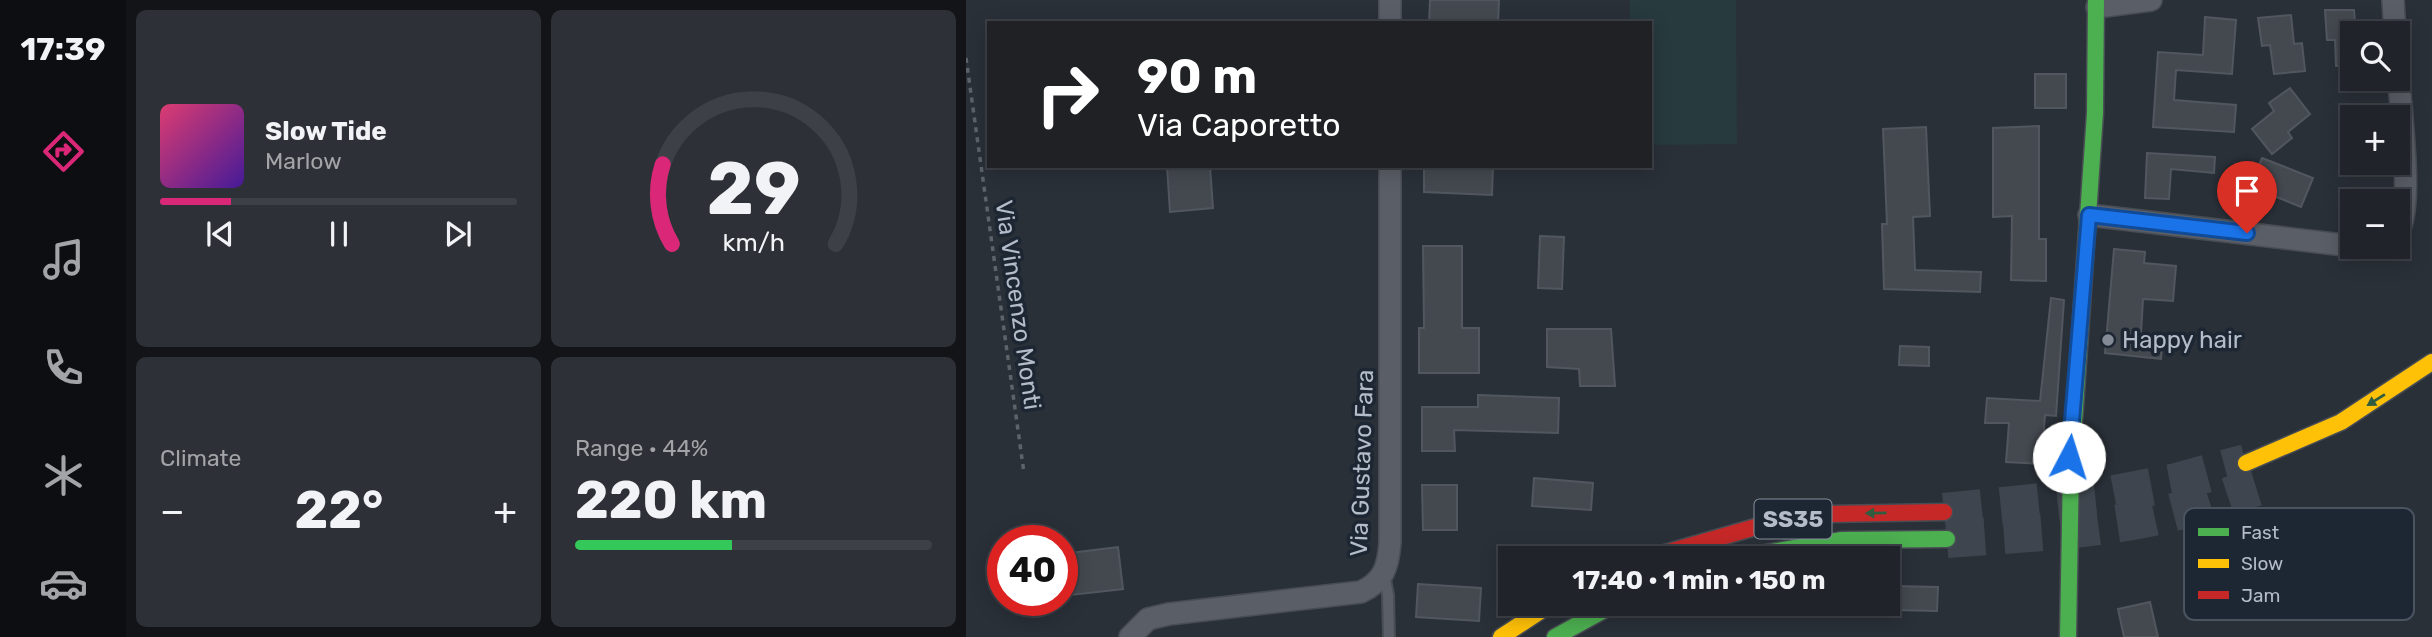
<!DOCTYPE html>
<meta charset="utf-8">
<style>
body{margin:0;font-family:Rubik,sans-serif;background:#2d3036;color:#f1f3f6;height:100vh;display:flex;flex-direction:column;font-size:26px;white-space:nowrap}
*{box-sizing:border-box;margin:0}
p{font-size:23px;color:#a2a4a8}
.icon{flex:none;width:38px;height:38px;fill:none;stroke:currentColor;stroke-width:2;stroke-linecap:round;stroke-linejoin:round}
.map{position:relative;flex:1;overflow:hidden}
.panel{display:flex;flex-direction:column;gap:10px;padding:10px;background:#121417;width:840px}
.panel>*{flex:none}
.guide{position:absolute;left:21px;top:21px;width:665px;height:147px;border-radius:0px;box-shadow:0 4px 18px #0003,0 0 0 2px #3d4147;background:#202124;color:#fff;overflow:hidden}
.fabs{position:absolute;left:1374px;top:21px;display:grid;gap:14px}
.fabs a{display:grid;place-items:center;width:70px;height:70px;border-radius:0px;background:#20242a;box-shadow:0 4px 18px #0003,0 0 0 2px #3d4147;font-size:35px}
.speed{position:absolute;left:21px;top:525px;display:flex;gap:14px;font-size:35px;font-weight:700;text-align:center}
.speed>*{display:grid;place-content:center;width:91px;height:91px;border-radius:50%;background:#20242a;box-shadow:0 4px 18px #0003,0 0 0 2px #3d4147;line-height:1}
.speed .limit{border:10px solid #d22;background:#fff;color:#111}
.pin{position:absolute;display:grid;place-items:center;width:60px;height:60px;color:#fff;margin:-72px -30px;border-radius:50% 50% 50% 0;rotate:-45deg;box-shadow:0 0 7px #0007}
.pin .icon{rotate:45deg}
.me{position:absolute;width:77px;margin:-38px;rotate:5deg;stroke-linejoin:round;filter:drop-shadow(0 0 5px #0008)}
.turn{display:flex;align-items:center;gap:24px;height:147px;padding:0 35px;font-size:32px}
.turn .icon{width:91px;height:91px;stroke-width:2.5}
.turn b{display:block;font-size:49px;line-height:60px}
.big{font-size:52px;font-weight:700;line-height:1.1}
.panel .card{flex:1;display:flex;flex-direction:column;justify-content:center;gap:10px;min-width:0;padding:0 24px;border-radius:10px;background:#2d3036}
.panel .dial{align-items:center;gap:0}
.dial svg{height:182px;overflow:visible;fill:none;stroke:#3d4147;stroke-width:7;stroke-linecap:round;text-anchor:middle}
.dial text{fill:#f1f3f6;stroke:none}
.song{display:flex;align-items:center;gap:21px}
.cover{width:84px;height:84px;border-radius:10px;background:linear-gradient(135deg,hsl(340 70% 55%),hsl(260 70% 35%))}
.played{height:7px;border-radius:4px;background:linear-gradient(90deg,#db2777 20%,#3d4147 20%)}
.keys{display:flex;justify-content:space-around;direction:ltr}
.heat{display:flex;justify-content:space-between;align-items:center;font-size:38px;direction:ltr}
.charge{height:10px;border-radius:5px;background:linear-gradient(90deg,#34c759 44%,#3d4147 0)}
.panel .tiles{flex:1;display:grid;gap:10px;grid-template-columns:repeat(2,1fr)}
.trip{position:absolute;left:532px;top:546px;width:402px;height:70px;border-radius:0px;background:#20242a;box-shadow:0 4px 18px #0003,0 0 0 2px #3d4147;font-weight:700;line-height:70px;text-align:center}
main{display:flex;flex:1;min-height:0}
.dock{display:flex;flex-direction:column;width:126px;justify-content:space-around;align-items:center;background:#0d0e11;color:#a2a4a8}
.dock .icon{width:49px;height:49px}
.dock .active{color:#db2777}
.dock b{font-size:32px;color:#f1f3f6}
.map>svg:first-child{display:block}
.green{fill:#273a3e}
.building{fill:#444950;stroke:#52575f;stroke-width:2}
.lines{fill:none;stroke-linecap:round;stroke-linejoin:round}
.highway-tunnel{stroke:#3f454e;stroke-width:38;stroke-dasharray:38 19;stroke-linecap:butt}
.lane-casing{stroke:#484c53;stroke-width:14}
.street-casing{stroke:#484c53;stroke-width:24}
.fast-casing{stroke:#484c53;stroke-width:19}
.slow-casing{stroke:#484c53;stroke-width:19}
.jam-casing{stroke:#484c53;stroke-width:19}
.path{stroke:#5d636a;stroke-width:3.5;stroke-dasharray:5 5;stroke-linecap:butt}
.lane{stroke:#5a5e66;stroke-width:10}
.street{stroke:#5a5e66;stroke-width:21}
.fast{stroke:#4caf50;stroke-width:16}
.slow{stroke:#ffc107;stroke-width:16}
.jam{stroke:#c62828;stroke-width:16}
.oneway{fill:#305d3f}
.route-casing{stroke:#114b97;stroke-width:18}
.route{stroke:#1a73e8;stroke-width:12}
.poi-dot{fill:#848b96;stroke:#1d2633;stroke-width:2.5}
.labels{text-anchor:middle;stroke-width:7;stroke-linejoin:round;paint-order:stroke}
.shield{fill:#1d2633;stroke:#878f9c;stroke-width:2}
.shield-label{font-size:23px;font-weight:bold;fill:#b4bcc9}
.street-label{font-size:24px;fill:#b4bcc9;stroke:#1d2633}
.poi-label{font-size:24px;fill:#b4bcc9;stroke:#1d2633;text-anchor:start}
.key{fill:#1d2633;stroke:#4a5360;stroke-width:2}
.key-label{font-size:19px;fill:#b4bcc9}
</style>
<main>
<nav class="dock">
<b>17:39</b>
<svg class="icon active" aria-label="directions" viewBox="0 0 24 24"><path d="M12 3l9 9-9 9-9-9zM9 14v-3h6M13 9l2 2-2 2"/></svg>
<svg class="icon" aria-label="music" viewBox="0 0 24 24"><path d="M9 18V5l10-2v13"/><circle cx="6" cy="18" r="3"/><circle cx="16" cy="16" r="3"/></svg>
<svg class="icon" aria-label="phone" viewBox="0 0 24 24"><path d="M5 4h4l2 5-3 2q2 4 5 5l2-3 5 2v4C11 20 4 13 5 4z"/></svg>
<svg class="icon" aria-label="climate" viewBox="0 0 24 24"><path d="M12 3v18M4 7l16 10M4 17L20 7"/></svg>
<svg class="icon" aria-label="car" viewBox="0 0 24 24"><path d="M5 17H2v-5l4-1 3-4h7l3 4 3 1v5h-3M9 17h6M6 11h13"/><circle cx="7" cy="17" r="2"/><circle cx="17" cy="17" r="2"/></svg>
</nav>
<section class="panel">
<div class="tiles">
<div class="card">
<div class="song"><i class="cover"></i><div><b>Slow Tide</b><p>Marlow</p></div></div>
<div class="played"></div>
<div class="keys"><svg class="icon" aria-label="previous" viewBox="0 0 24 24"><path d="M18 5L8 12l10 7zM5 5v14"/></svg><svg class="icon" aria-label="pause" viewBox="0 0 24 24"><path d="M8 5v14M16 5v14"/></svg><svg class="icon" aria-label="next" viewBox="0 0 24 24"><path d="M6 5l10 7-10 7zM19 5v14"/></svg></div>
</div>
<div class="card dial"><svg viewBox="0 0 100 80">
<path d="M14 69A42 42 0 1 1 86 69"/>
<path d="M14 69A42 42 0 0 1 10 34" stroke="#db2777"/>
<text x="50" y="56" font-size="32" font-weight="700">29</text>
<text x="50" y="72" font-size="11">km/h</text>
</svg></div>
<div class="card"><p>Climate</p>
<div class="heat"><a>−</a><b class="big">22°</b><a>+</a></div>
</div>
<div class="card"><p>Range · 44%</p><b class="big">220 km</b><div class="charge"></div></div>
</div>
</section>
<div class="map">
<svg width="1466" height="637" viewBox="0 0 1466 637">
<rect width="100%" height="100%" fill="#2a3038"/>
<!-- green -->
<polygon class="green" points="664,0 770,0 771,144 684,145 684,23 664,23"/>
<!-- building -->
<g class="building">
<polygon points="464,0 533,0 532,23 463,23"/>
<polygon points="1359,10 1388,10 1390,33 1386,33 1386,65 1370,66 1369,40 1361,40"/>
<polygon points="1325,15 1328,44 1336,43 1339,71 1308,74 1304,45 1296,46 1292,18"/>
<polygon points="1239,17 1270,20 1266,74 1210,70 1208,100 1270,105 1268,132 1187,127 1192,52 1237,55"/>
<rect x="1069" y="74" width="31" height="34"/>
<polygon points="1324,88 1344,114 1322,132 1326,138 1306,154 1286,129 1308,111 1303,103"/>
<polygon points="1073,126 1073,239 1080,239 1080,281 1045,280 1046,216 1027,217 1027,128"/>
<polygon points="960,127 964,216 947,217 949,270 1015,272 1014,292 918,289 916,224 921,224 917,129"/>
<polygon points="1181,153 1249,157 1248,173 1205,169 1203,199 1179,198"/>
<polygon points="1296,158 1347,178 1335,207 1308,196 1306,203 1281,194"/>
<polygon points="201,166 244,166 247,208 204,212"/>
<polygon points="458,166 527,166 526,195 458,192"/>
<polygon points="574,236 598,237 596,289 572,288"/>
<polygon points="457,246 496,246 496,328 513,328 513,373 453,373 453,328 458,328"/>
<polygon points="1148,249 1179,252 1178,263 1210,266 1207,301 1177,299 1175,333 1197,335 1195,359 1139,353"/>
<polygon points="1085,298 1098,300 1090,416 1079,415 1075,464 1040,462 1043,423 1019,423 1021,398 1074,401"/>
<polygon points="581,329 645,329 649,386 614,386 613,369 581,367"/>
<polygon points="934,346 963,347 963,366 933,365"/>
<polygon points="512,395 593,398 592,433 488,430 489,451 456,451 456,407 512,407"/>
<polygon points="568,478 627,483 625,510 566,506"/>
<polygon points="456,485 491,485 491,530 457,530"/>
<polygon points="152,547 157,589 96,596 96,554"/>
<polygon points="452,584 515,588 513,621 450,617"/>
<polygon points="929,586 972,587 971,611 929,610"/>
<polygon points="1184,602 1192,637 1158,637 1152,609"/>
</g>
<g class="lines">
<!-- highway-tunnel -->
<g class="highway-tunnel">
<polyline points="978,512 1143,495 1206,483 1280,463"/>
<path d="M 981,539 C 1058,533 1137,531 1212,511 C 1238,505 1264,495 1290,487"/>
</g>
<defs>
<polyline id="lane" points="418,574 422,595 423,637"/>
<g id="street">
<polyline points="424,0 424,23"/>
<polyline points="1427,0 1429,33"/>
<polyline points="1131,7 1185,0"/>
<path d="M 1432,71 C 1434,105 1448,208 1432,232"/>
<polyline points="1123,215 1386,246"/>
<polyline points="1396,247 1407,247"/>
<path d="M 164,637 L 182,619 L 203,614 L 395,592 C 418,581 422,567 424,543 L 424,166"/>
</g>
<g id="fast">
<polyline points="770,558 876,540 981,539"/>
<polyline points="589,637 649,604"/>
<polyline points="1102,637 1105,466 1129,113 1130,0"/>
</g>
<g id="slow">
<polyline points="1280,463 1375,422 1466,362"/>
<polyline points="535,637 585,604"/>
</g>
<polyline id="jam" points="682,558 807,522 863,514 978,512"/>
</defs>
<!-- lane casing -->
<use href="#lane" class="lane-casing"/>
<!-- street casing -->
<use href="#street" class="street-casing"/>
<!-- fast casing -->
<use href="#fast" class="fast-casing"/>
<!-- slow casing -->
<use href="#slow" class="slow-casing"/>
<!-- jam casing -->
<use href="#jam" class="jam-casing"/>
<!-- path -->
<polyline class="path" points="0,58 58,473"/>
<!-- lane -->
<use href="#lane" class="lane"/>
<!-- street -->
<use href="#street" class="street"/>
<!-- fast -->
<use href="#fast" class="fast"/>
<!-- slow -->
<use href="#slow" class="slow"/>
<!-- jam -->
<use href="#jam" class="jam"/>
</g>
<!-- one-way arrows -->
<defs><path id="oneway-solid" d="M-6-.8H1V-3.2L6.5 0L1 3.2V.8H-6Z" transform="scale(1.75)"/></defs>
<g class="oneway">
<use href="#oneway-solid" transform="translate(1410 400) rotate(148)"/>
<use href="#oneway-solid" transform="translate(910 513) rotate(179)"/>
</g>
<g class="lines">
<defs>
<polyline id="route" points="1103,457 1123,215 1281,233"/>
</defs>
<!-- route casing -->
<use href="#route" class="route-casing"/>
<!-- route -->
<use href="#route" class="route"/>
</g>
<!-- markers -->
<circle class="poi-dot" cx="1142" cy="340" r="7"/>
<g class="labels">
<!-- shield labels -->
<rect class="shield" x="788.5" y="499.5" width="77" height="39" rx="5"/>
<g class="shield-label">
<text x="827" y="527">SS35</text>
</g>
<!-- street labels -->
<g class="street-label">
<text transform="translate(52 305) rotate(82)" y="8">Via Vincenzo Monti</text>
<text transform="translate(396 463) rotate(-88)" y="8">Via Gustavo Fara</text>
</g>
<!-- poi labels -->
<g class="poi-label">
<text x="1156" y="348">Happy hair</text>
</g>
</g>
<!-- legend -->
<rect x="1218" y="508" width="230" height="112" rx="10" class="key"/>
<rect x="1232" y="528" width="31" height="8" fill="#4caf50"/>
<rect x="1232" y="559" width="31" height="9" fill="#ffc107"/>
<rect x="1232" y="591" width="31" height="8" fill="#c62828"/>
<g class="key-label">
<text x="1275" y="539">Fast</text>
<text x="1275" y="570">Slow</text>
<text x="1275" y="602">Jam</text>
</g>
</svg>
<div class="fabs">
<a><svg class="icon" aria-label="search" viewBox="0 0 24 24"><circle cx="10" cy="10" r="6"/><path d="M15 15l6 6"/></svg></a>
<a>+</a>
<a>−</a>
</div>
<div class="speed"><div class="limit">40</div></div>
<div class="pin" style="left:1281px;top:233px;background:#d93025"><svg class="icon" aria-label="arrive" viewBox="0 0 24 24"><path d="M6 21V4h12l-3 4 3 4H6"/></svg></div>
<svg class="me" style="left:1103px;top:457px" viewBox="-20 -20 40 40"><circle r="19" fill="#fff"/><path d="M0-13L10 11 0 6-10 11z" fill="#1a73e8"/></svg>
<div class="trip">17:40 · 1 min · 150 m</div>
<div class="guide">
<div class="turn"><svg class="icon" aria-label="right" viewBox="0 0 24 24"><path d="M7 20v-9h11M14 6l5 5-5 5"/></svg><div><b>90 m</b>Via Caporetto</div></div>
</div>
</div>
</main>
